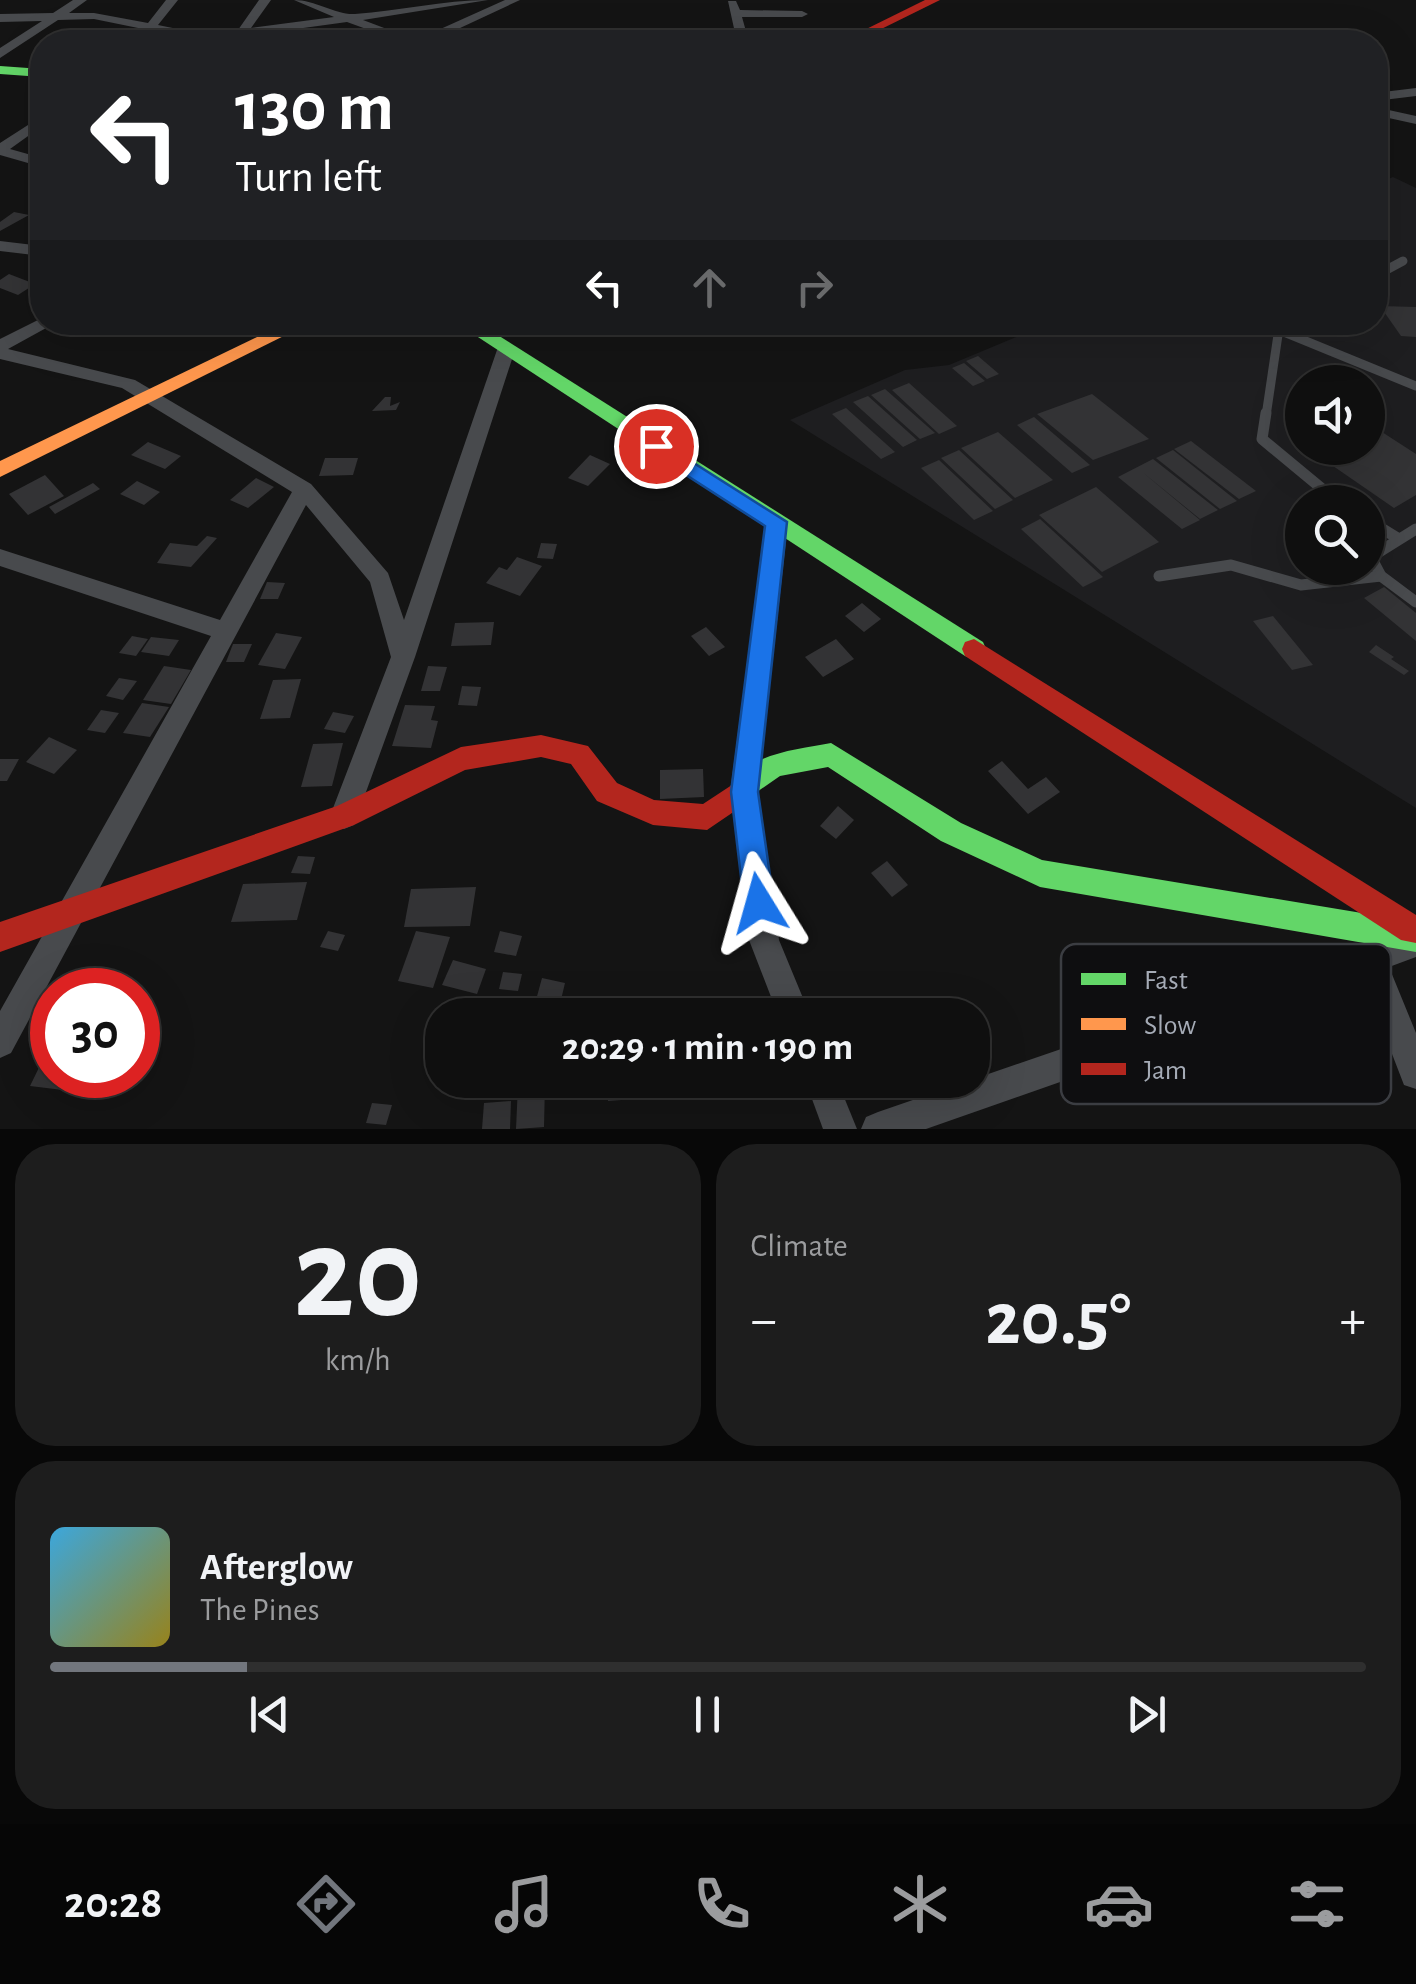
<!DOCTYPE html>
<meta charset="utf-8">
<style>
body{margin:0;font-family:"Alegreya Sans",sans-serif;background:#1d1d1d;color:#f1f3f6;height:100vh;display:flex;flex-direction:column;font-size:38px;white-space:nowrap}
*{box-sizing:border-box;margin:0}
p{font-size:32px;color:#9b9c9e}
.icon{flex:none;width:55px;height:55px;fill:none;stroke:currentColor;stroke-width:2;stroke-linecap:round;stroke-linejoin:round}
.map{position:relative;height:1129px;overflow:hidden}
.sheet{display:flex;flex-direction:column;gap:15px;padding:15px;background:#080808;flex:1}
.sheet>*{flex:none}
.top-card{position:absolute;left:30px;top:30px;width:1358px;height:305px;border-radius:40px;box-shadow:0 10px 40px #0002,0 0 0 2px #2f2f2f;background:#202124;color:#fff;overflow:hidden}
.fabs{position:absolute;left:1285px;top:365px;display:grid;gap:20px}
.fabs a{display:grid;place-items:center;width:100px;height:100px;border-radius:50%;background:#0f0f0f;box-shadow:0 10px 40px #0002,0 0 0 2px #2f2f2f;font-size:50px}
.speed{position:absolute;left:30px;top:968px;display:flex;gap:20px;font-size:50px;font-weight:700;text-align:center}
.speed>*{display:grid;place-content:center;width:130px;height:130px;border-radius:50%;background:#0f0f0f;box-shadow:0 10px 40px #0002,0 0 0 2px #2f2f2f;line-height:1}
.speed .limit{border:15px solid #d22;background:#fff;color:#111}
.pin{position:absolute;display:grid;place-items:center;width:85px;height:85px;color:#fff;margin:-42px;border:5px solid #fff;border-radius:50%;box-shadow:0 2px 10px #0007}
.me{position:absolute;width:110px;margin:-55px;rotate:352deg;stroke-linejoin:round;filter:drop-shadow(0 0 8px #0008)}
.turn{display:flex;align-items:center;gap:35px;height:210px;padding:0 40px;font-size:45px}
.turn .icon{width:130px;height:130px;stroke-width:2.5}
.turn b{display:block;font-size:70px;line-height:85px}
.lanes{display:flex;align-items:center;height:95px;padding:0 40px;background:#0003;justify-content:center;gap:50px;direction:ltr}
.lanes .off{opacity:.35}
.big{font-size:75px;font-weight:700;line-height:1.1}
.sheet .widget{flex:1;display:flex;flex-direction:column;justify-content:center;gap:15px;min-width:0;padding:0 35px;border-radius:40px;background:#1d1d1d}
.sheet .dial{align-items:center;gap:0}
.dial b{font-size:130px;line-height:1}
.song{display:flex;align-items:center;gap:30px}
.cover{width:120px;height:120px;border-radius:15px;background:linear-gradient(135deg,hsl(200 70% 55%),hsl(50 70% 35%))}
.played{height:10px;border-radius:5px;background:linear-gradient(90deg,#72767d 15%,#2f2f2f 15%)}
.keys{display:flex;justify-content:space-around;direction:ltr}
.heat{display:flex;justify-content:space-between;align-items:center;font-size:55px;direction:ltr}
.sheet .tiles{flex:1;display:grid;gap:15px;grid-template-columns:1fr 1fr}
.widget:last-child{grid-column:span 2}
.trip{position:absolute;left:425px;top:998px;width:565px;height:100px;border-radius:40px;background:#0f0f0f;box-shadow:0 10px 40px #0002,0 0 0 2px #2f2f2f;font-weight:700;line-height:100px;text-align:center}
.tab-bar{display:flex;height:160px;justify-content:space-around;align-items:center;background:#060606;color:#9b9c9e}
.tab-bar .icon{width:70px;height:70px}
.tab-bar .on{color:#72767d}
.tab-bar b{font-size:45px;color:#f1f3f6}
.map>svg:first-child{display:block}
.built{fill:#1e1e20;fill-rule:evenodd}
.building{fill:#333335}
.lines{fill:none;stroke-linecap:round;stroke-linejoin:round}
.lane-far1{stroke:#484a4d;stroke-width:9}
.lane{stroke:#484a4d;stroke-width:11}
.street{fill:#484a4d;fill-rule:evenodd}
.fast{fill:#63d668;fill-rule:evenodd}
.slow{fill:#ff974d;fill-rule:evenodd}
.jam{fill:#b3261e;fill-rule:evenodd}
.route{fill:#1a73e8;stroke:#114b97;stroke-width:2.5}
.key{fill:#0e0e10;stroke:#3b3d42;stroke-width:2.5}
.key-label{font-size:28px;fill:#a5abb6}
</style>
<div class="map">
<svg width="1416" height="1129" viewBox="0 0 1416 1129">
<rect width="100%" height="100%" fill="#141414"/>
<!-- built -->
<path class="built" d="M 1393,177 L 1416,188 L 1416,808 L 790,420 L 905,370 L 949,365 L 1050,323 L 1375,322 L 1375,185 ZM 1302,382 L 1368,382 L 1368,448 L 1302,448 ZM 1302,502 L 1368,502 L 1368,568 L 1302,568 Z"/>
<!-- building -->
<g class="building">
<polygon points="14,212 29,215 0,231 0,222"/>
<polygon points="9,274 35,284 18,295 0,288 0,280"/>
<polygon points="1380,306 1416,307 1416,337 1401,336"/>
<polygon points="978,356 999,374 987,379 966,361"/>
<polygon points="964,363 985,381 973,386 952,368"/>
<polygon points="909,383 957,426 939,434 892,390"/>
<polygon points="885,389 935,433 920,439 871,395"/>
<polygon points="1092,394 1149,439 1093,460 1037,414"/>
<polygon points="868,396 917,440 903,447 853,402"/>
<polygon points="385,397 391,397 390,406 400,402 396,410 372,411"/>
<polygon points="846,408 895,452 881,459 832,414"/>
<polygon points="1034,417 1090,465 1072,473 1017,425"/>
<polygon points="1368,423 1416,454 1416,495 1394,508 1307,448 1368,448"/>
<polygon points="998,432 1053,480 1015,498 961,448"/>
<polygon points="1191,441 1256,491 1239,499 1174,449"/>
<polygon points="148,442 181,456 165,469 131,455"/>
<polygon points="959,450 1013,500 995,509 941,458"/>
<polygon points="1173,450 1237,501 1220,509 1156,458"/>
<polygon points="590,455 610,464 588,486 568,478"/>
<polygon points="325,458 358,458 353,475 319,476"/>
<polygon points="1153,459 1218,510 1200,519 1141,471 1200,520 1182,529 1118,477"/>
<polygon points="939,460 993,511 974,520 921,468"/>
<polygon points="45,475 64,496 28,515 9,494"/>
<polygon points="256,478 274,487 248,508 230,500"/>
<polygon points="137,481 160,492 144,505 120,494"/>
<polygon points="93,483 100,489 55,514 49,507"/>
<polygon points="1096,487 1159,542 1102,572 1039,515"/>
<polygon points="1040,519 1103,577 1083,587 1021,529"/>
<polygon points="207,536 217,538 191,567 157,563 170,543 197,546"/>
<polygon points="541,543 557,544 553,559 537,558"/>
<polygon points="517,557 542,566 520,596 486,583 499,567 507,570"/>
<polygon points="267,582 285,583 278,599 260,599"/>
<polygon points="1384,587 1416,613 1416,641 1364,598"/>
<polygon points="862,603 881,619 864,632 845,616"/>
<polygon points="1273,616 1313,665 1292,670 1253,621"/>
<polygon points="494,622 491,645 451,646 455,623"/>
<polygon points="706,627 725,647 709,656 691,636"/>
<polygon points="276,633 302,637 285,669 258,665"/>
<polygon points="132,636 148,639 136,656 119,653"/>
<polygon points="151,637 179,640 169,656 141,652"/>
<polygon points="836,639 854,659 823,677 805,657"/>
<polygon points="233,644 252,644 244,662 226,662"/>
<polygon points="1376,645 1394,657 1391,659 1409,671 1404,675 1369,652"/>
<polygon points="164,666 191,670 171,704 143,700"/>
<polygon points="428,666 447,667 440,691 421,691"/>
<polygon points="119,678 137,681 123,700 106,696"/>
<polygon points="301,679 290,718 260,719 273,680"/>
<polygon points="462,686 481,687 477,706 458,705"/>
<polygon points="142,703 169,707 150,737 123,733"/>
<polygon points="405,705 435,706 431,720 438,721 431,748 392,746"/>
<polygon points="101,710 119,713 105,733 87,730"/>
<polygon points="333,712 354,716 345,733 324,729"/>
<polygon points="49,737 77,750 54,774 26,762"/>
<polygon points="343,743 332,786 301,787 313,744"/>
<polygon points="0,759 19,759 7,781 0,781"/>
<polygon points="1002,761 1028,789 1046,777 1060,792 1028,814 988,771"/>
<polygon points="703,769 704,797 660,799 660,770"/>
<polygon points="838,806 854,820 836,839 820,826"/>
<polygon points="298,856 315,857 310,874 291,873"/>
<polygon points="887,861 908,885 892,897 871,873"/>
<polygon points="307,882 297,920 231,922 243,884"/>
<polygon points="476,887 470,926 404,927 411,889"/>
<polygon points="328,931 345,935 338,951 320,947"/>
<polygon points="416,931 450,937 433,988 398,981"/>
<polygon points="500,931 522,936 516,956 494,952"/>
<polygon points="453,960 486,969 477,994 442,985"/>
<polygon points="503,972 522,974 518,991 499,989"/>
<polygon points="542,978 565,983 560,1004 536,1000"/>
<polygon points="52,1041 52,1075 78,1075 71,1091 30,1086"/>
<polygon points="608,1080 635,1080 635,1099 608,1101"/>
<polygon points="545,1083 544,1127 516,1129 518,1085"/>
<polygon points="511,1101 510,1129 482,1129 484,1103"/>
<polygon points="372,1103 392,1105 386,1125 366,1123"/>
</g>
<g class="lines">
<!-- lane-far1 -->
<g class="lane-far1">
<polyline points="1375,276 1403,261"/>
<polyline points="1259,322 1416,386"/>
<polyline points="1266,416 1279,328 1288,322"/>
</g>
<!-- lane -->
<g class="lane">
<polyline points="1266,413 1262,439 1338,502"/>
<polyline points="1368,520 1399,539"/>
<polyline points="1416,529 1371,557 1381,576 1416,602"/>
<polyline points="1159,576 1231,565 1301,585 1381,576"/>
</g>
<!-- street -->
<g class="street">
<path d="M 73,0 L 87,0 L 69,13 L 94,13 L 148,23 L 166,0 L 178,0 L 158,25 L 202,34 L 238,30 L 259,0 L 271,0 L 251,28 L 334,17 L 294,0 C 316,0 335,15 355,14 C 399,11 443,0 488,0 L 363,20 L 416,40 L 505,0 L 520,0 L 430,42 L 402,42 L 347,22 L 202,42 L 153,32 L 145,42 L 133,42 L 143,29 L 94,19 L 58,20 L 0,58 L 0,48 L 42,21 L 0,22 L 0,14 L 53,13 Z"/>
<polygon points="728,1 736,1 740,10 802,11 808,14 802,17 742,17 749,42 737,42"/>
<polygon points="1416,88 1416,96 1375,101 1375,93"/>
<polygon points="1375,107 1416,116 1416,124 1375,115"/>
<polygon points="42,116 42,126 10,149 42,158 42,167 0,155 0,143"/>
<polygon points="0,241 42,246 42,256 0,251"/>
<polygon points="42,318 42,322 57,322 8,349 135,380 311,484 388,573 404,620 497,350 506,344 515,350 415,657 354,825 344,829 334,825 330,816 391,657 370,582 306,505 11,1053 0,1058 0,1011 211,636 0,566 0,549 220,620 292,492 122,388 0,359 0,339"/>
<polygon points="777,515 788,523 758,792 779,940 810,1015 778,1015 749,940 730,792 766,523"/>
<polygon points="1416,927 1416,957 1389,967 1416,1033 1416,1089 1404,1085 1362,976 926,1129 861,1129 866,1117 878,1112"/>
<polygon points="805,1080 837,1080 857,1129 823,1129"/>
</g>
<!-- fast -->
<g class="fast">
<polygon points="0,66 42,69 42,77 0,74"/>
<polygon points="455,322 477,322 983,642 986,649 983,656 974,659 965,656"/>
<path d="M 831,743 L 961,823 L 1042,860 L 1416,922 L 1416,952 L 1040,887 L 941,841 L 828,767 L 780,776 L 741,803 L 731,800 L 728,791 C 745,753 795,750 831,743 Z"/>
</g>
<!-- slow -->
<polygon class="slow" points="288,322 312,322 0,477 0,461"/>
<!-- jam -->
<g class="jam">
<polygon points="925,0 940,0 855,42 840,42"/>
<polygon points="974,639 1416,915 1416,943 1401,940 965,656 962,649 965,642"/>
<polygon points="541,735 588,746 617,783 654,800 703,804 741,779 751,782 754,791 751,800 707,830 653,825 597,801 571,764 541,757 465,770 354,825 0,952 0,922 337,806 461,747"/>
</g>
</g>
<!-- route -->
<polygon class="route" points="656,439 787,522 758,792 774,903 770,913 759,917 749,913 744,903 731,792 765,526 649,451 649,441"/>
<!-- legend -->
<rect x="1061" y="944" width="330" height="160" rx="15" class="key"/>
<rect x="1081" y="973" width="45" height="12" fill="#63d668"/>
<rect x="1081" y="1018" width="45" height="12" fill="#ff974d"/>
<rect x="1081" y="1063" width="45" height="12" fill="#b3261e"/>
<g class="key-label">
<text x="1144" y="989">Fast</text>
<text x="1144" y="1034">Slow</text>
<text x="1144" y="1079">Jam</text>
</g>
</svg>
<div class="fabs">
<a><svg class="icon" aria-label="sound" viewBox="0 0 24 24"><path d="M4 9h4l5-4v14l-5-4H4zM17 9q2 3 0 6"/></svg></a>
<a><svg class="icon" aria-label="search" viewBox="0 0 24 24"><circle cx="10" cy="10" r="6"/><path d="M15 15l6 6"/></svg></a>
</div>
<div class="speed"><div class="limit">30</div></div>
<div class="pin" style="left:656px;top:446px;background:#d93025"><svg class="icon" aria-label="arrive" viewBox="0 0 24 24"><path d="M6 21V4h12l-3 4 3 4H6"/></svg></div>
<svg class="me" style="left:759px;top:903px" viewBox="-20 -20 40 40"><path d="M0-17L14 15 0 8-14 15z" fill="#1a73e8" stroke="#fff" stroke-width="4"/></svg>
<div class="trip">20:29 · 1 min · 190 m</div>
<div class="top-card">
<div class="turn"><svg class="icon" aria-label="left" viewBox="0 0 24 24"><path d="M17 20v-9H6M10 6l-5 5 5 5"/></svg><div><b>130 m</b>Turn left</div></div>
<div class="lanes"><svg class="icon" aria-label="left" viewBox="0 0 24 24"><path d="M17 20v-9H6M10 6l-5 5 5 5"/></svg><svg class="icon off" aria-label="ahead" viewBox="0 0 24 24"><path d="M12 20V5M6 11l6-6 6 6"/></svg><svg class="icon off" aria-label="right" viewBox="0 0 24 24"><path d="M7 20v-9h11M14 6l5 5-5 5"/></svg></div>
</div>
</div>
<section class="sheet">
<div class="tiles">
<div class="widget dial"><b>20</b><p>km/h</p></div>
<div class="widget"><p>Climate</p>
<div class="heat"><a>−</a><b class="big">20.5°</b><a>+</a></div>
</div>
<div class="widget">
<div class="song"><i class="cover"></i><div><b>Afterglow</b><p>The Pines</p></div></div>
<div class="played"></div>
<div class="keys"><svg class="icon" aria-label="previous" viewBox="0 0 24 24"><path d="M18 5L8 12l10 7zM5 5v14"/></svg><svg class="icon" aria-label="pause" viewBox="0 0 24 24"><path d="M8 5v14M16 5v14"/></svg><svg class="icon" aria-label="next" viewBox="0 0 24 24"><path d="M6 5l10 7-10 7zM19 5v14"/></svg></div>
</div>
</div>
</section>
<nav class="tab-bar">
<b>20:28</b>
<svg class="icon on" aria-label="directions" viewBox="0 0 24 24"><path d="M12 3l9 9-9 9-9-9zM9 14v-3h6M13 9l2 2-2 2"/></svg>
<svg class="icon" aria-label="music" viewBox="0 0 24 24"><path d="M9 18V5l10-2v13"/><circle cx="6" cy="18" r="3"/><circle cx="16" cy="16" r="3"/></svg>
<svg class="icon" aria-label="phone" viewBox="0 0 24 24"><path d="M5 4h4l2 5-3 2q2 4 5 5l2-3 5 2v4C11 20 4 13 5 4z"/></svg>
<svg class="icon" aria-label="climate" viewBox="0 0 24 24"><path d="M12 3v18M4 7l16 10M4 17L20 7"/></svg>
<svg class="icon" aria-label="car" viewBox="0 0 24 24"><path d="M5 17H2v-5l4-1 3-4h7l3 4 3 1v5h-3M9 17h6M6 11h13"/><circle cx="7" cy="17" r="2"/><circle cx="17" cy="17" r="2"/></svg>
<svg class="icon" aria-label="filters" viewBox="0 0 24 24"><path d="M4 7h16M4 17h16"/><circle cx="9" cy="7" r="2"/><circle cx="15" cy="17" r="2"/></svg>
</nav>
